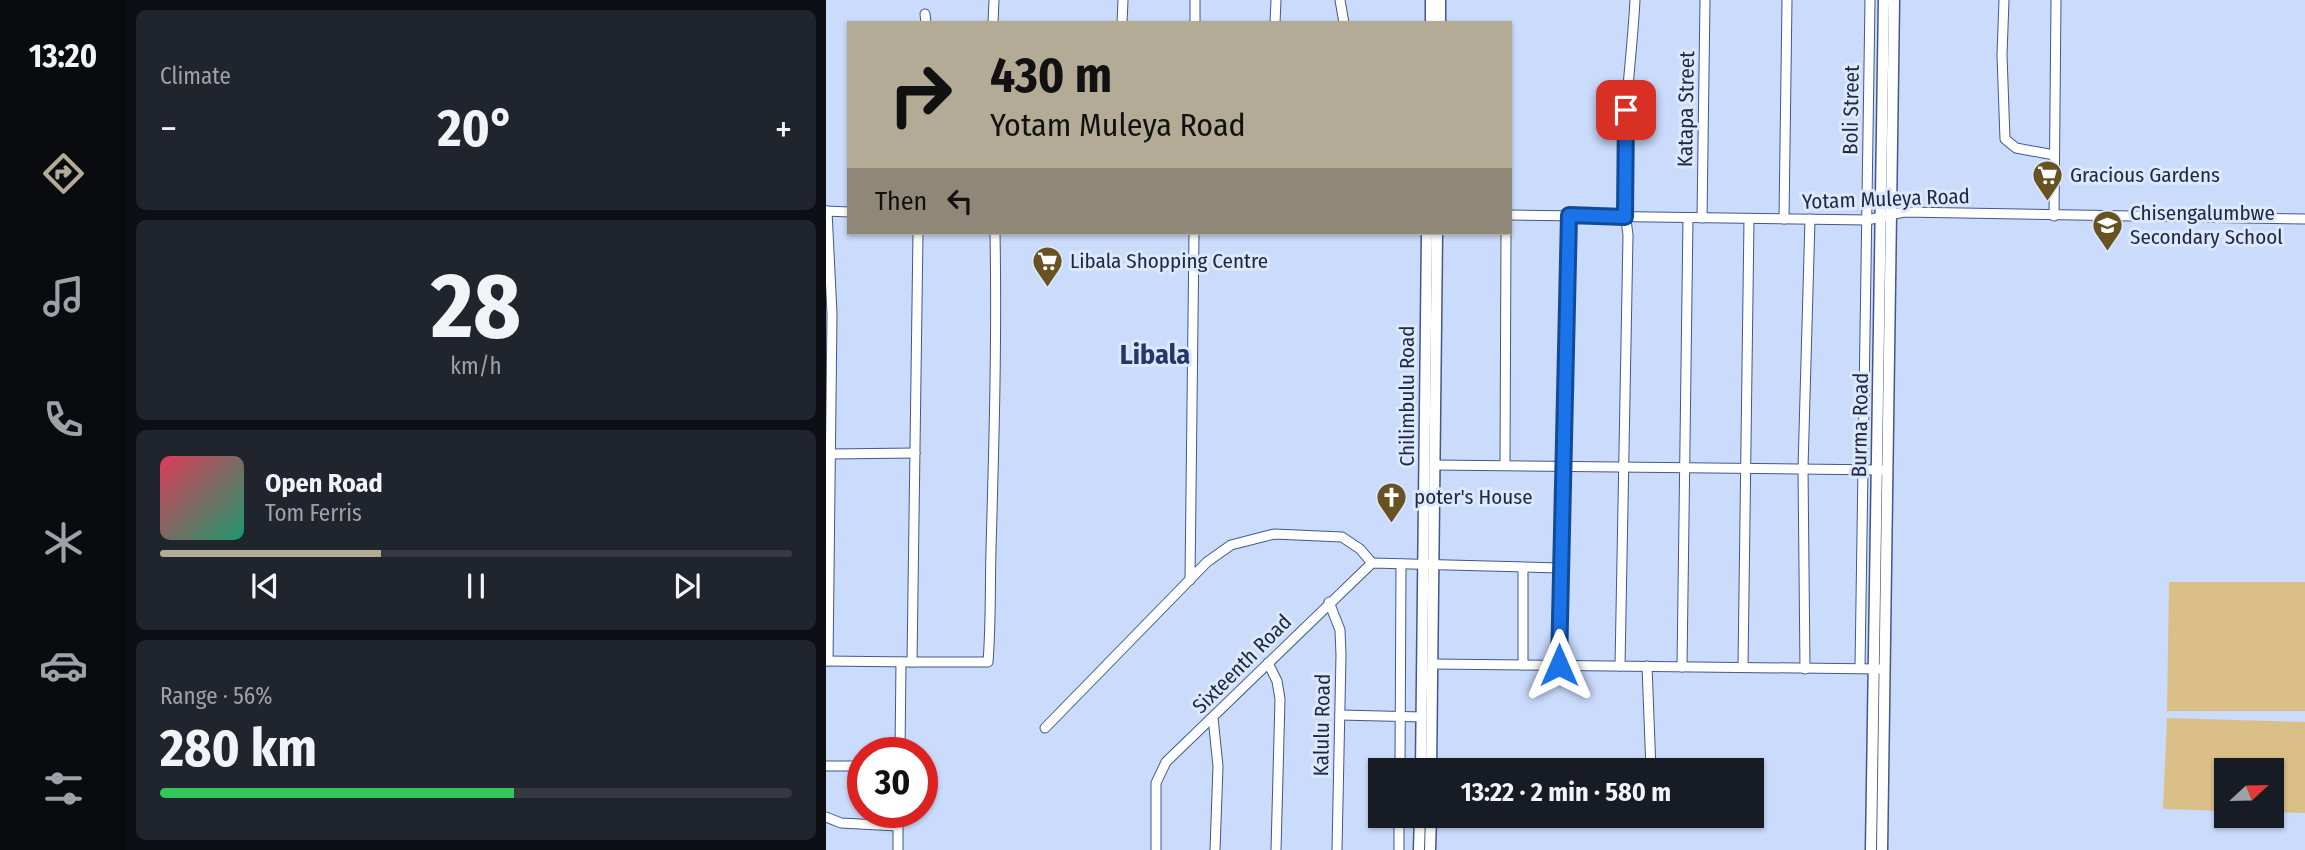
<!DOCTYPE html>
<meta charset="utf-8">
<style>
body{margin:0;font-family:"Fira Sans Condensed",sans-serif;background:#20242c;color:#f1f3f6;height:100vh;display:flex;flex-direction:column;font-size:26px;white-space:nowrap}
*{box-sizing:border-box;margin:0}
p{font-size:23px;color:#9ea1a6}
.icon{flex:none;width:38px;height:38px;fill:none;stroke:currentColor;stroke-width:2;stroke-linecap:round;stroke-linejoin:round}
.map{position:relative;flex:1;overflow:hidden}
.sheet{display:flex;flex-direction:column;gap:10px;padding:10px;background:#0d0f14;width:700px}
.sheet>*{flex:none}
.guide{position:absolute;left:21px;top:21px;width:665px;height:214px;border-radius:0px;box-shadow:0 2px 5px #0004;background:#b3ab96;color:#111;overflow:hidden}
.needle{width:46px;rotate:68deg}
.buttons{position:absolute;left:1388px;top:758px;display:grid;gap:14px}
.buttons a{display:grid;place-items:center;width:70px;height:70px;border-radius:0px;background:#171b24;box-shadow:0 2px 5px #0004;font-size:35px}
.speed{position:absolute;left:21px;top:737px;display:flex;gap:14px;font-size:35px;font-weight:700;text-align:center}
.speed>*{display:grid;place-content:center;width:91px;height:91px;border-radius:50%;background:#171b24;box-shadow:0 2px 5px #0004;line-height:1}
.speed .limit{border:10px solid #d22;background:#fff;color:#111}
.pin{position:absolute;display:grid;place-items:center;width:60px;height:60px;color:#fff;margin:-30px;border-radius:14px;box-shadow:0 4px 10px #0006}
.me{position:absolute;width:77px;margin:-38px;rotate:0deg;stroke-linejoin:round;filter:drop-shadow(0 0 5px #0008)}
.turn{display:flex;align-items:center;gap:24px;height:147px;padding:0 28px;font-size:32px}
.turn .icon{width:91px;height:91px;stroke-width:2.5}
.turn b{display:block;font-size:49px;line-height:60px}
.then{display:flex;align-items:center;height:66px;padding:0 28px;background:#0003;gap:14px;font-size:26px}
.big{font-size:52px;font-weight:700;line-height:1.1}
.sheet .widget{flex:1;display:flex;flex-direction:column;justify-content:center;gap:10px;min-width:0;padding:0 24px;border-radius:10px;background:#20242c}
.sheet .dial{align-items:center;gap:0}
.dial b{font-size:91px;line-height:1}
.song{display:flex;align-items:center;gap:21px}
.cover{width:84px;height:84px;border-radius:10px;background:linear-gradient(135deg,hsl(350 70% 55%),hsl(160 70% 35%))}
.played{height:7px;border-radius:4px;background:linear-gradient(90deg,#b3ab96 35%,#363941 35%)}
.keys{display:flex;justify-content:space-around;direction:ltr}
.heat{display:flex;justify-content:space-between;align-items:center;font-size:38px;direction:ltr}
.charge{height:10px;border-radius:5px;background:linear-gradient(90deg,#34c759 56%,#363941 0)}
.trip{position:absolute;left:542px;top:758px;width:396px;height:70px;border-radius:0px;background:#171b24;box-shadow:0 2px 5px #0004;font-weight:700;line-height:70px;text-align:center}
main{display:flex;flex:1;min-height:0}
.menu{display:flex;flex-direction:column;width:126px;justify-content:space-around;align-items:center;background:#090b0e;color:#9ea1a6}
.menu .icon{width:49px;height:49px}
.menu .selected{color:#b3ab96}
.menu b{font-size:32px;color:#f1f3f6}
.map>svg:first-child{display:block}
.green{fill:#dabf89}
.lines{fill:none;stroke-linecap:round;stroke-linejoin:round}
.minor-casing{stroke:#425888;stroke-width:11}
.major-casing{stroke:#425888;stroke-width:13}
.minor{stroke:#fff;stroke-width:9}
.major{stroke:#fff;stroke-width:10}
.route-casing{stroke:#114b97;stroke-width:18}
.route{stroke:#1a73e8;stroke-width:12}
.labels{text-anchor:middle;stroke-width:6;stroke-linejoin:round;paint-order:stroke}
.street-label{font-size:21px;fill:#202a3f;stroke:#dce8fe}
.poi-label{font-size:21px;fill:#202a3f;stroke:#dce8fe;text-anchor:start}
.district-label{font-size:28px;font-weight:bold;fill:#233864;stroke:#dce8fe}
</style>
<main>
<nav class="menu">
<b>13:20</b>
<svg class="icon selected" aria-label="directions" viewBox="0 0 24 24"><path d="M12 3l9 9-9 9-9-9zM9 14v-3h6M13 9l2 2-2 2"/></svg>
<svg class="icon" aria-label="music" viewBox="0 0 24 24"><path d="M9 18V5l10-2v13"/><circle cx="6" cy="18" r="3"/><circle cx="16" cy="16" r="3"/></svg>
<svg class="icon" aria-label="phone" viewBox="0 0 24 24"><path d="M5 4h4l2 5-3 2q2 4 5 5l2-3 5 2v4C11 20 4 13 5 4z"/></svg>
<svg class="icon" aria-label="climate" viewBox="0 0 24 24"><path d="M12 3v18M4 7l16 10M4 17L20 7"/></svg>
<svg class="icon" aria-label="car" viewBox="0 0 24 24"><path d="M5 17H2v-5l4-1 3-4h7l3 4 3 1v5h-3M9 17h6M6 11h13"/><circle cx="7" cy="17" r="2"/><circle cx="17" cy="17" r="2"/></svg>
<svg class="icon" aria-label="filters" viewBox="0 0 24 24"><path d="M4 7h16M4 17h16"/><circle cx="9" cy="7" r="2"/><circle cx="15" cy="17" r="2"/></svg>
</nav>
<section class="sheet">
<div class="widget"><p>Climate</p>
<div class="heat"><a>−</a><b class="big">20°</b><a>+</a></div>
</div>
<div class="widget dial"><b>28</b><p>km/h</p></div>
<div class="widget">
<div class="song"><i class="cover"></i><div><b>Open Road</b><p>Tom Ferris</p></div></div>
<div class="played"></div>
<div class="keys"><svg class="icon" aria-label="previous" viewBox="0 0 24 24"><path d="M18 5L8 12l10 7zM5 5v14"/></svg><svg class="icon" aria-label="pause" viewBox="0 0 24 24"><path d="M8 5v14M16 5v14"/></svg><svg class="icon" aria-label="next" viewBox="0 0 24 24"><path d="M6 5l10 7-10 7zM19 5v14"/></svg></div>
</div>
<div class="widget"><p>Range · 56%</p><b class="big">280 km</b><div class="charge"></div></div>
</section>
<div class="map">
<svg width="1479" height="850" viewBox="0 0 1479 850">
<rect width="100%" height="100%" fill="#cadbfc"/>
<!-- green -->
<g class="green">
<polygon points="1343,582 1479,582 1479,711 1341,711"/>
<polygon points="1341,718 1479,722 1479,813 1446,812 1446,770 1400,770 1400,811 1337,809"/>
</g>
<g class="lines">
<defs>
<g id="minor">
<polyline points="369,0 369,23"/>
<polyline points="514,0 518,23"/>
<polyline points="1178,0 1176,55 1179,139 1190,148 1228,155"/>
<polyline points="99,14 100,23"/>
<polyline points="167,23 168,0"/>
<polyline points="296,23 297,0"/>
<polyline points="449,23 450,0"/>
<polyline points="0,211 23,212"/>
<polyline points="1,211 6,314 2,661"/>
<polyline points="684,215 1041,220 1078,212 1479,219"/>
<polyline points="1228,216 1230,0"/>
<polyline points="876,218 879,0"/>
<polyline points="958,219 961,0"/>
<polyline points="5,454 89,453"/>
<polyline points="608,465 1056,470"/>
<polyline points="679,465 680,233"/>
<polyline points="364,580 368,233"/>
<polyline points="503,602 514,630 515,655 511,850"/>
<polyline points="0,661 86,662 92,233"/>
<path d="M 86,662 L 162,662 C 165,624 164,587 165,549 C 168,444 171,338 169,233"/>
<polyline points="442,663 451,681 454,699 450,850"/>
<polyline points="606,664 1053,669"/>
<polyline points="697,665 697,568"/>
<polyline points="733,665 743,215"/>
<path d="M 794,666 L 802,235 C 790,157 805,77 809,0"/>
<polyline points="821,666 825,770"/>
<polyline points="856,667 862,218"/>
<polyline points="917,667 923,219"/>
<polyline points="1034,668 1044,0"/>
<polyline points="979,669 977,468 984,219"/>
<polyline points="514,715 596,717"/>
<polyline points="387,718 392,766 389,850"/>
<polyline points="219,728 381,562 405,545 448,534 516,537 534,549 546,563"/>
<polyline points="74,752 75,662"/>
<polyline points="0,766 37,766"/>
<polyline points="574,770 575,564"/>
<polyline points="0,817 15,823 72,826"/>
<polyline points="72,850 72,812"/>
<polyline points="330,850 330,783 340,762 546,563 733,568"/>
<polyline points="573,850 573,816"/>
</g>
<g id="major">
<polyline points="605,0 605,23"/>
<polyline points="614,23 614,0"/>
<polyline points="595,770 601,233"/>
<polyline points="605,770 611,233"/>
<polyline points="593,850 594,816"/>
<polyline points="604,850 605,816"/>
<polyline points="1045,850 1058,0"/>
<polyline points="1056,850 1068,0"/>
</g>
</defs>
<!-- minor casing -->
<use href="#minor" class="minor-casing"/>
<!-- major casing -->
<use href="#major" class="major-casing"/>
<!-- minor -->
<use href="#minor" class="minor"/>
<!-- major -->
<use href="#major" class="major"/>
</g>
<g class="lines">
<defs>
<polyline id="route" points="733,665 743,215 799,217 800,110"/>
</defs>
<!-- route casing -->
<use href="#route" class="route-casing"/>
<!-- route -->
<use href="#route" class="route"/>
</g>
<!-- icons -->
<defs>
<symbol id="supermarket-pin" viewBox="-11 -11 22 30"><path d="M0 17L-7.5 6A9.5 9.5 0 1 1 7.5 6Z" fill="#685221" stroke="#dce8fe"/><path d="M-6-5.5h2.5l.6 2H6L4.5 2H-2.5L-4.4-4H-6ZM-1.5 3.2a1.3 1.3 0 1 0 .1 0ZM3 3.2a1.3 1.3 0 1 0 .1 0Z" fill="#fff"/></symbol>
<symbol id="school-pin" viewBox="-11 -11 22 30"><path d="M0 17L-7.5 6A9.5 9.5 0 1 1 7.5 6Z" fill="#685221" stroke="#dce8fe"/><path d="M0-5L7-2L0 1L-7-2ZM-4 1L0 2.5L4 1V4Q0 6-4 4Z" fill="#fff"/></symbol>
<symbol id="church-pin" viewBox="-11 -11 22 30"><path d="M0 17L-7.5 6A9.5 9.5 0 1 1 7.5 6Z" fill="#685221" stroke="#dce8fe"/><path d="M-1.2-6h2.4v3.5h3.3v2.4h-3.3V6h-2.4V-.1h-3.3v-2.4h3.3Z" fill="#fff"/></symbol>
</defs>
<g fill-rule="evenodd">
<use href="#supermarket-pin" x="1204" y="158" width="35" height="47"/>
<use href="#school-pin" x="1264" y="208" width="35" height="47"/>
<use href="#supermarket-pin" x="204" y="244" width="35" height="47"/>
<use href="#church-pin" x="548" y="480" width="35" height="47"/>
</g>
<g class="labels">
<!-- street labels -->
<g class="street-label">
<text transform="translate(860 109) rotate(-89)" y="7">Katapa Street</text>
<text transform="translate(1025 110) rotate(-89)" y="7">Boli Street</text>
<text transform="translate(1060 199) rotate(-2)" y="7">Yotam Muleya Road</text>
<text transform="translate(581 396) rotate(-90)" y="7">Chilimbulu Road</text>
<text transform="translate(1034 425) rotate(-89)" y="7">Burma Road</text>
<text transform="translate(416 664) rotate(-45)" y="7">Sixteenth Road</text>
<text transform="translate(496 725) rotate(-89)" y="7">Kalulu Road</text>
</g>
<!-- poi labels -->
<g class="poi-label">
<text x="1244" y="182">Gracious Gardens</text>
<text x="1304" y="220">Chisengalumbwe<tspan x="1304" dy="24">Secondary School</tspan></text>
<text x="244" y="268">Libala Shopping Centre</text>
<text x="588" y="504">poter's House</text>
</g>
<!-- district labels -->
<g class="district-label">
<text x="329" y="364">Libala</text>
</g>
</g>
</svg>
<div class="buttons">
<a><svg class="needle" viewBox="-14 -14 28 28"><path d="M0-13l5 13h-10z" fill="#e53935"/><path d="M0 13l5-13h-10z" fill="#9ea1a6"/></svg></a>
</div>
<div class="speed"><div class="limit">30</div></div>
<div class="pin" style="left:800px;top:110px;background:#d93025"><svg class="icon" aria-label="arrive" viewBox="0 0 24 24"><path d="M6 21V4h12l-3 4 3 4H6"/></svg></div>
<svg class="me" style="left:733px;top:665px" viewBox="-20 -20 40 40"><path d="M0-17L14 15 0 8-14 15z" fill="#1a73e8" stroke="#fff" stroke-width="4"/></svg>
<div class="trip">13:22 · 2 min · 580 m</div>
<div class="guide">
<div class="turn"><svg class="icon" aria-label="right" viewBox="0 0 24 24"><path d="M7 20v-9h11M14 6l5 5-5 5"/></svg><div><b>430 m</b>Yotam Muleya Road</div></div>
<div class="then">Then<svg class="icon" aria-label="left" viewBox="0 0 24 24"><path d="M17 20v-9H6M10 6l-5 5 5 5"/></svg></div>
</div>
</div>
</main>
